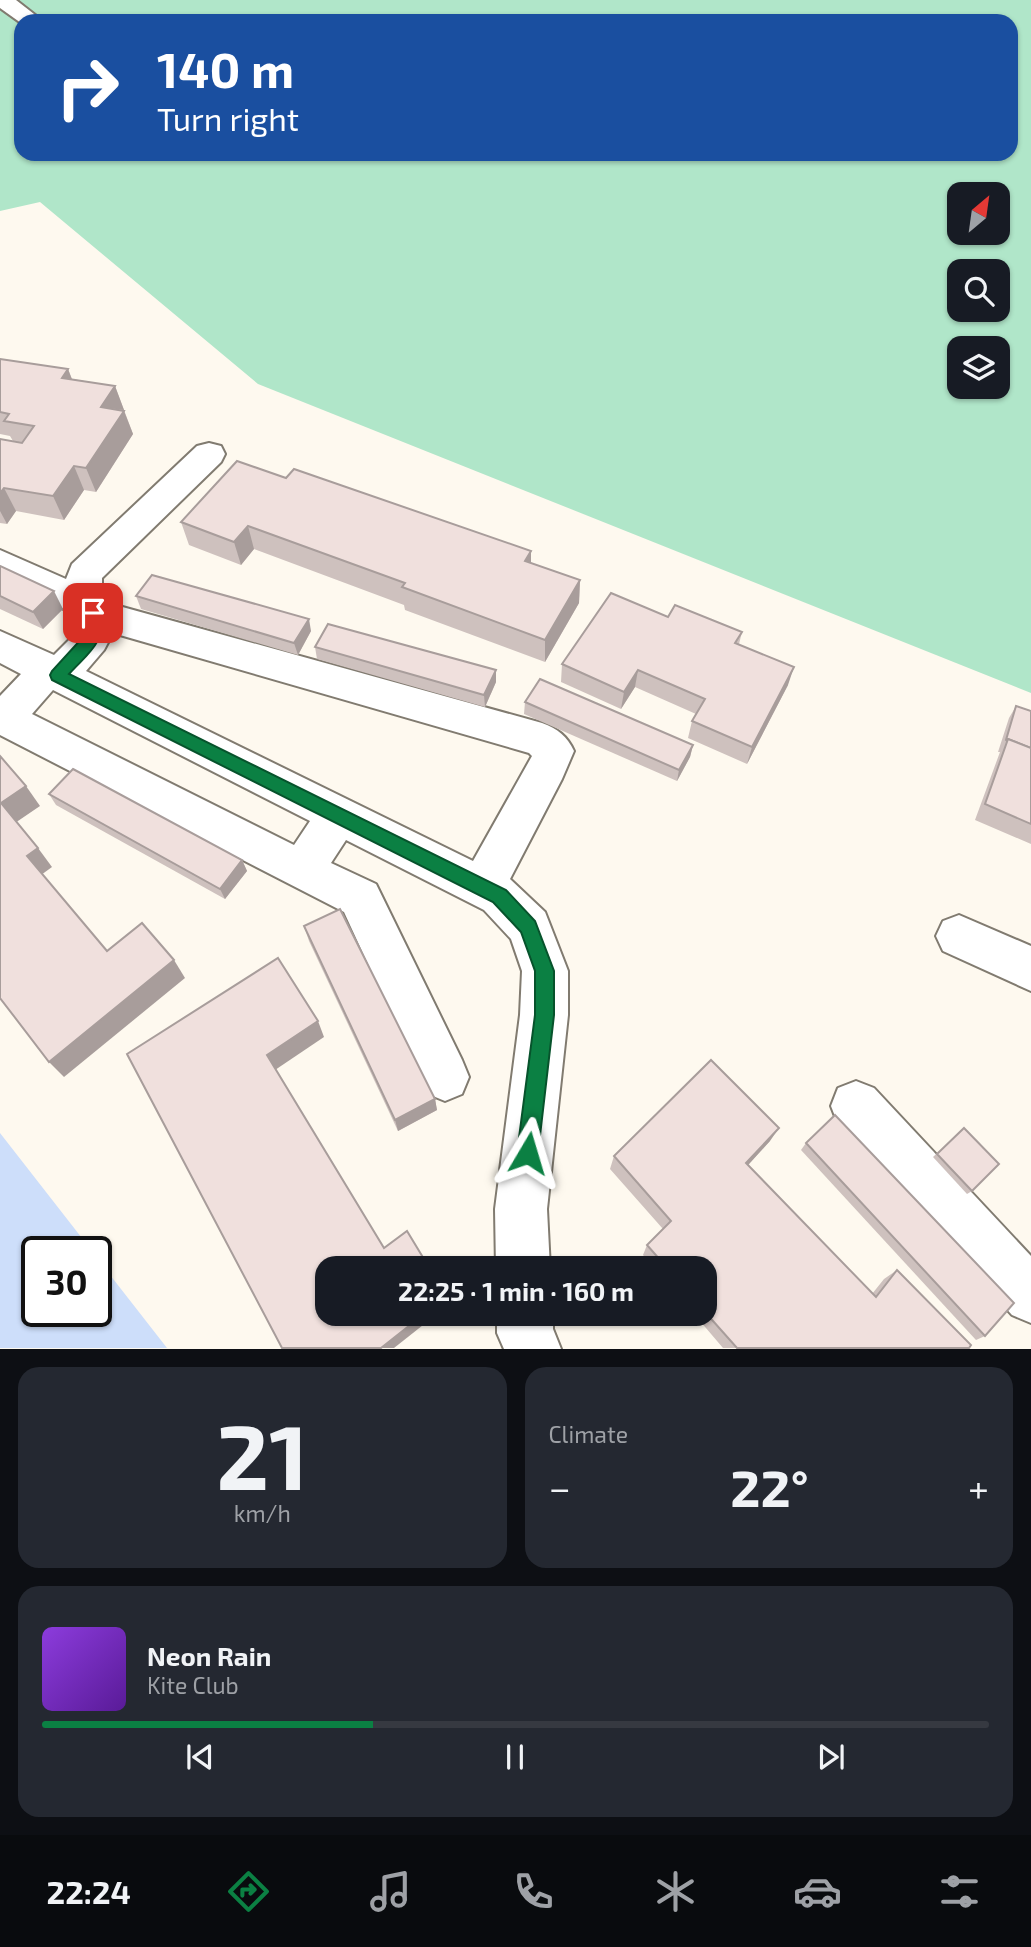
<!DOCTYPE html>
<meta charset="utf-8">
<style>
body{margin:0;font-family:"Exo 2",sans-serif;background:#242831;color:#f1f3f6;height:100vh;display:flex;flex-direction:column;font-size:26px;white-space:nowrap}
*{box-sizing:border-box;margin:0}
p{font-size:23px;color:#9ea1a6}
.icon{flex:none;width:38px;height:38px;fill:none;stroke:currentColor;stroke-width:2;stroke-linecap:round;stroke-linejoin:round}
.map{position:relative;height:1349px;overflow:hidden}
.side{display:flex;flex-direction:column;gap:18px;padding:18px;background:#0d0f14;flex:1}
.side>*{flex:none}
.guide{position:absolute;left:14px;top:14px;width:1004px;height:147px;border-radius:21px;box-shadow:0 2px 5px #0004;background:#1a4fa0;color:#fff;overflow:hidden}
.needle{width:46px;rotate:29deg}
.fabs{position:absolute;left:947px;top:182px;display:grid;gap:14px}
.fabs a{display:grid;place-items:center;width:63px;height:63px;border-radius:14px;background:#171b24;box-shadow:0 2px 5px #0004;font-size:35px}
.speed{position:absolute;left:21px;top:1236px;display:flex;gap:14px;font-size:35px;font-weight:700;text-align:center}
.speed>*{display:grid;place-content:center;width:91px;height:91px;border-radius:50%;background:#171b24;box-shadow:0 2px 5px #0004;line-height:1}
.speed .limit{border:4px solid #111;border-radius:10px;background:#fff;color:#111}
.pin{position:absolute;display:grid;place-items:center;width:60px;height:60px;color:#fff;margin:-30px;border-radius:14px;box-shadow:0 4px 10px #0006}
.me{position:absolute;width:77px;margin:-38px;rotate:7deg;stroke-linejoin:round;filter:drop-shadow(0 0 5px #0008)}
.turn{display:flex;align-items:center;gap:24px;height:147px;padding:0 28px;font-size:32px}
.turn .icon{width:91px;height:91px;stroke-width:2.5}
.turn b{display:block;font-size:49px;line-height:60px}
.big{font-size:52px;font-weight:700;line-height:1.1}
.side .card{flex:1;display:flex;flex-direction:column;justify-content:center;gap:10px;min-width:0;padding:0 24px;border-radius:21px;background:#242831}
.side .dial{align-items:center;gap:0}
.dial b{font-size:91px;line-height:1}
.song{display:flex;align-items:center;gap:21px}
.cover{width:84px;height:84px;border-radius:10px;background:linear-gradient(135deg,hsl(270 70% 55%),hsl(270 70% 35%))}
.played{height:7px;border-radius:4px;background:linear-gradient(90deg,#0b8043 35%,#363941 35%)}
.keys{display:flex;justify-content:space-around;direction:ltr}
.heat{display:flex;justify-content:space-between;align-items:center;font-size:38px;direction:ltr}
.side .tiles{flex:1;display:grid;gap:18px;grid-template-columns:1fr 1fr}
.card:last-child{grid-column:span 2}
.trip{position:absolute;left:315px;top:1256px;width:402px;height:70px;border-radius:21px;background:#171b24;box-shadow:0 2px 5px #0004;font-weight:700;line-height:70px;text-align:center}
.tab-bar{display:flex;height:112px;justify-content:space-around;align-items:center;background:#090b0e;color:#9ea1a6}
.tab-bar .icon{width:49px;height:49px}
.tab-bar .active{color:#0b8043}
.tab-bar b{font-size:32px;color:#f1f3f6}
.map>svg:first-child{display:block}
.green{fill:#b0e6c9;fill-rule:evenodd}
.water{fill:#cddefa}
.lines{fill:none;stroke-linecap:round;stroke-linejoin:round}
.minor-casing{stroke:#817b70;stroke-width:4}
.minor{fill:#fff;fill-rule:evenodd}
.wall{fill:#cec1be}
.shaded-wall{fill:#a89d9b}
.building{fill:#f0e0dd;stroke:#a89d9b;stroke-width:2}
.route{fill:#0b8043;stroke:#07532c;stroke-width:2}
</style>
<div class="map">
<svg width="1031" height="1349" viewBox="0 0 1031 1349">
<rect width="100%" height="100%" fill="#fef9ef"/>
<!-- green -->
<path class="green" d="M 0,0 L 1031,0 L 1031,693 L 258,384 L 40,202 L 0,211 ZM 21,21 L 1012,21 L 1012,154 L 21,154 ZM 959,194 L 998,194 L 998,233 L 959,233 ZM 959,271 L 998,271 L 998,310 L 959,310 ZM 959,348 L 998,348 L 998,387 L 959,387 Z"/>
<!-- water -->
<polygon class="water" points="0,1133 92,1251 37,1251 37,1311 96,1311 96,1257 167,1348 0,1348"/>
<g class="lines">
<defs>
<g id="minor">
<polygon points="0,0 16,0 43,21 21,21 21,23 0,8"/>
<path d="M 209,443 L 221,446 L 225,454 L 221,462 L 102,578 L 102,590 L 108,603 L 542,723 C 558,729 567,736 574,751 L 562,779 L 510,879 L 545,912 L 568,971 L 568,1015 L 547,1209 L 550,1269 L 496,1269 L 495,1209 L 520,1015 L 522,971 L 511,939 L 484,910 L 346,840 L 331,863 L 376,884 L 462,1060 L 469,1077 L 462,1094 L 445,1101 L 428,1094 L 344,912 L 0,735 L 0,696 L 21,674 L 0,663 L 0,631 L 54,655 L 71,638 L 78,623 L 76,615 L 0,578 L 0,550 L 66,579 L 72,564 L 197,446 ZM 113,633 L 529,753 L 532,756 L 473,861 L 86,671 L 104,650 ZM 53,690 L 310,821 L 294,845 L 32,714 Z"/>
<polygon points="959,915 1031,946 1031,991 943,951 936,936 943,921"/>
<polygon points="856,1081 874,1088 1031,1256 1031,1323 1012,1315 838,1124 831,1106 838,1088"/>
<polygon points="497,1314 553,1314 553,1329 561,1349 504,1349 497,1333"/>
</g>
</defs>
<!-- minor casing -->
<use href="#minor" class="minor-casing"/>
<!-- minor -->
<use href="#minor" class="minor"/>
</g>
<!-- wall -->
<g class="wall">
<polygon points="0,359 68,369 72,379 115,386 133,434 96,492 84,490 64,520 16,511 7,524 0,523 0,439 13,441 10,436 0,434"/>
<polygon points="286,478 531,551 531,563 580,580 579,603 545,662 405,610 404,605 254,549 241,565 189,545 181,522"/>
<polygon points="0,566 63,609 43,629 0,609"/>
<polygon points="136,596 311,631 298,655 141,609"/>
<polygon points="668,617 742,632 739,644 788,685 747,764 688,738 692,721 696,714 635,687 621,709 561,682 562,664"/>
<polygon points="315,647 496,670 496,682 485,707 317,659"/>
<polygon points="525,702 693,745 690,757 677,781 524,714"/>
<polygon points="1016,706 1031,711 1031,844 975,820 1000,752 998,752 1009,718"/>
<polygon points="49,794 242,860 247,871 225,899 56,805"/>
<polygon points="304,926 435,1099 437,1110 398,1131 309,941"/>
<polygon points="964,1128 972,1191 967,1194 933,1157"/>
<polygon points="770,1141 748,1165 872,1294 884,1279 897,1270 969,1348 723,1348 694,1314 705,1314 705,1269 655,1269 643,1255 647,1245 663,1229 610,1169 614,1156"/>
<polygon points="806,1143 985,1336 976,1340 801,1150"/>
</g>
<!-- shaded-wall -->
<g class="shaded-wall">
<polygon points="68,369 77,393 62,378"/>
<polygon points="115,386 124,410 101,407"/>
<polygon points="124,411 133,434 96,492 86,468"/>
<polygon points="74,466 84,490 64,520 53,496"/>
<polygon points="4,488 16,511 7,524 0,511 0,493"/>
<polygon points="248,526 254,549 241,565 234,542"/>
<polygon points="531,551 531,574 525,561"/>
<polygon points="580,580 579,603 545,662 545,640"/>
<polygon points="54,591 63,609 43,629 33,612"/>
<polygon points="309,619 311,631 298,655 294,643"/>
<polygon points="794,667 788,685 747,764 752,747"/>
<polygon points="496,670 496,682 485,707 484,695"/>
<polygon points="638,670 635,687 621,709 624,692"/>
<polygon points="693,745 690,757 677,781 679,770"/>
<polygon points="26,786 40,806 15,823 1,803"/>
<polygon points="38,848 52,867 41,875 27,856"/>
<polygon points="242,860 247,871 225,899 220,889"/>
<polygon points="174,960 185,978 64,1077 49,1062"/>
<polygon points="318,1021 324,1037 275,1070 267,1055"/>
<polygon points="435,1099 437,1110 398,1131 395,1120"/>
<polygon points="779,1128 770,1141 739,1175 746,1163"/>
<polygon points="424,1314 437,1314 394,1348 381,1348"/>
</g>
<!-- building -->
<g class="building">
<polygon points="0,359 68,369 62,378 115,386 101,407 124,411 86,468 74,466 53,496 4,488 0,493 0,439 22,443 34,426 4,421 9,414 0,412"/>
<polygon points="237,461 286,478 294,469 531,551 525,561 580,580 545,640 402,587 405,583 248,526 234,542 181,522"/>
<polygon points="0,566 54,591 33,612 0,596"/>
<polygon points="152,575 309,619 294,643 136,596"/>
<polygon points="611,593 668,617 675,605 742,632 735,643 794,667 752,747 692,721 705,699 638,670 624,692 562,664"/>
<polygon points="328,624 496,670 484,695 315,647"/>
<polygon points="540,679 693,745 679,770 525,702"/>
<polygon points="1016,706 1031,711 1031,748 1008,739 1007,741 1006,740"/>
<polygon points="1008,739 1031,748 1031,824 985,804"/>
<polygon points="0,756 26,786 1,803 38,848 27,856 107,951 142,923 174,960 49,1062 0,998"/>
<polygon points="73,769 242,860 220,889 49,794"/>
<polygon points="340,909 435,1099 395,1120 304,926"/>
<polygon points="278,958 318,1021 267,1055 384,1248 407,1231 430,1269 327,1269 327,1314 424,1314 381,1348 282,1348 127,1054"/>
<polygon points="711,1060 779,1128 746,1163 876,1297 897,1270 971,1345 969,1348 737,1348 705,1312 705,1269 668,1269 647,1245 671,1221 614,1156"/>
<polygon points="835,1115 1014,1303 985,1336 806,1143"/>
<polygon points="964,1128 999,1164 972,1191 937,1154"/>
</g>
<!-- route -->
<path class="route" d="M 93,607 L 101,613 C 105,644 89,652 69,674 L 506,890 L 535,921 L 554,971 L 554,1015 L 538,1153 L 535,1161 L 528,1164 L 521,1161 L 517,1153 L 535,1015 L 535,971 L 521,932 L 493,902 L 52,680 L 50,675 L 52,671 L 85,635 L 87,630 L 85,613 Z"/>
</svg>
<div class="fabs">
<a><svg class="needle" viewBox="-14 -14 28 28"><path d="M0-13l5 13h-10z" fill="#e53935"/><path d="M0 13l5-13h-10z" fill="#9ea1a6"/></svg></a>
<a><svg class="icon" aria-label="search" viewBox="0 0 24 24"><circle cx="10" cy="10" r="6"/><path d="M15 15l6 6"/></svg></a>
<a><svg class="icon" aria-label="layers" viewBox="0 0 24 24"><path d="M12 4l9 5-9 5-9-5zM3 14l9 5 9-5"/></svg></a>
</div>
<div class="speed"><div class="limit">30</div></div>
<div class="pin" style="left:93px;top:613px;background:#d93025"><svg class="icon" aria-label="arrive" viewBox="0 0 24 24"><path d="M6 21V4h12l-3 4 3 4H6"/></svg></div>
<svg class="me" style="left:528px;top:1153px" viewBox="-20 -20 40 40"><path d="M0-17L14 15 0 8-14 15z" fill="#0b8043" stroke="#fff" stroke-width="4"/></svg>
<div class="trip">22:25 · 1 min · 160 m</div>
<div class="guide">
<div class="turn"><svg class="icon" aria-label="right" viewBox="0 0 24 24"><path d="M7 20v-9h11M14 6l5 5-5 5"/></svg><div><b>140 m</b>Turn right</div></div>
</div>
</div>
<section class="side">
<div class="tiles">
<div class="card dial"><b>21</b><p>km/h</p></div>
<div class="card"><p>Climate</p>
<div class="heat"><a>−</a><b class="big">22°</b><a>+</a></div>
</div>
<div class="card">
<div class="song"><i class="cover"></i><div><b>Neon Rain</b><p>Kite Club</p></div></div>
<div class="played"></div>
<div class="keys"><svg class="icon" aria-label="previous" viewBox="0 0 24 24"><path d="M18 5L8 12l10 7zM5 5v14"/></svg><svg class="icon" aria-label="pause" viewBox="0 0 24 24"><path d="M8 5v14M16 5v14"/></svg><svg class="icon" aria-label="next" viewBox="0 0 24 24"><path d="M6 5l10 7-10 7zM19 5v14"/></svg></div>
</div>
</div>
</section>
<nav class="tab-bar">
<b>22:24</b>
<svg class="icon active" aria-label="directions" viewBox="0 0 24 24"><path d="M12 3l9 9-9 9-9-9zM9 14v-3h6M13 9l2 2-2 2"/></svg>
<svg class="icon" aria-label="music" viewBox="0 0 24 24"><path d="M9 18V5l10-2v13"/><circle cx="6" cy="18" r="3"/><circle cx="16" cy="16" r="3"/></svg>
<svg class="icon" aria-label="phone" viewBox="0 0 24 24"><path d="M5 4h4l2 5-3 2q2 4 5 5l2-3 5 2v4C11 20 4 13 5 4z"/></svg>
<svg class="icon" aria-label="climate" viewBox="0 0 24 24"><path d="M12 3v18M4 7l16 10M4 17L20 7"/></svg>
<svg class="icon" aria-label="car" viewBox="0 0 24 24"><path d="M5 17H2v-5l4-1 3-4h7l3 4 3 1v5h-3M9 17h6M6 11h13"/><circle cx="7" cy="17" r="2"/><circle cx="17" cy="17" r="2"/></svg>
<svg class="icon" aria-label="filters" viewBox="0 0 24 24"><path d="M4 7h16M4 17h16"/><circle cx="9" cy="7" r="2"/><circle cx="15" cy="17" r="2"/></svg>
</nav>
